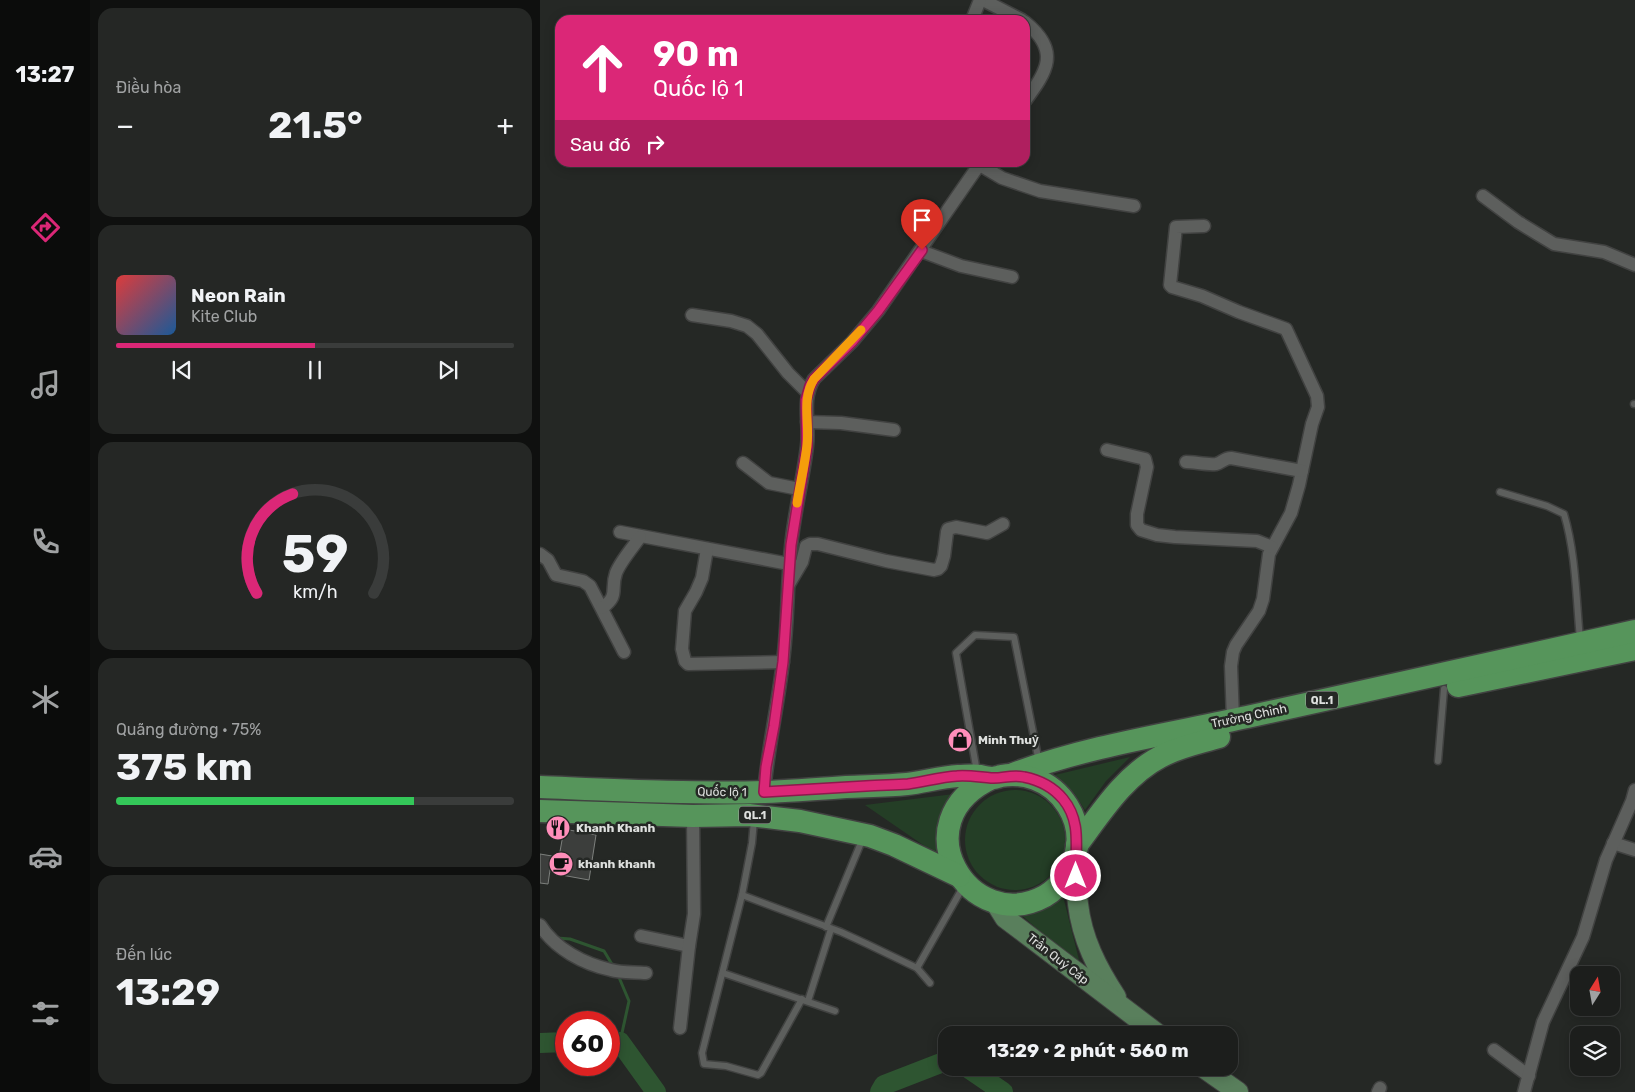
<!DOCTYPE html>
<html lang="vi">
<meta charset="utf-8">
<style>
body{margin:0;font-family:Rubik,sans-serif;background:#252725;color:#f1f3f6;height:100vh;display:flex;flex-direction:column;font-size:19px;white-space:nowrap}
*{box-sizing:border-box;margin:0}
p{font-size:16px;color:#a0a2a3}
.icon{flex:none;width:28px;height:28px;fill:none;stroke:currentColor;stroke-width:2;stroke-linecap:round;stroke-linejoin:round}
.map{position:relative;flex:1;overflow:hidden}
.side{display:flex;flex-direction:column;gap:8px;padding:8px;background:#0f100f;width:450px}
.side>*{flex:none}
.hud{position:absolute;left:15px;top:15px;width:475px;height:152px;border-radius:15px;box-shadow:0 2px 12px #0003,0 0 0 1px #3a3c3b;background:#db2777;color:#fff;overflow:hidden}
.needle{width:32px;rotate:11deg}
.tools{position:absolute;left:1030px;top:966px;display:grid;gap:10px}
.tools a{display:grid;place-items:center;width:50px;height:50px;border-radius:10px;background:#1c1e1c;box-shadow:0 2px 12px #0003,0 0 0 1px #3a3c3b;font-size:25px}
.speed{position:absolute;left:15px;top:1011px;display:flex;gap:10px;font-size:25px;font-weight:700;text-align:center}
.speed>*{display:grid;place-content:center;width:65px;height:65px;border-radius:50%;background:#1c1e1c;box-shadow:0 2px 12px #0003,0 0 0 1px #3a3c3b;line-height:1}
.speed .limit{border:8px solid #d22;background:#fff;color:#111}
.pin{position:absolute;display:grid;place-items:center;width:42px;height:42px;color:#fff;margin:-51px -21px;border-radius:50% 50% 50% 0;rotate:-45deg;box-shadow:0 0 5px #0007}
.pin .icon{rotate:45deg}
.me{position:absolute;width:55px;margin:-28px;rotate:0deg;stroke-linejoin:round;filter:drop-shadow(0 0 4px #0008)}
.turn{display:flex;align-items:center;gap:18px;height:105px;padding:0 15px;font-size:22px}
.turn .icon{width:65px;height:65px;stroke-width:2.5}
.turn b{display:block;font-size:35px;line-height:42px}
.then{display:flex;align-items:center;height:48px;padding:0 15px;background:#0003;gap:10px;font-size:19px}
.big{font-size:38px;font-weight:700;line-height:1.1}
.side .widget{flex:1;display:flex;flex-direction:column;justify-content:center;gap:8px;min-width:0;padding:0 18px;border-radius:15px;background:#252725}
.side .dial{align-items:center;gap:0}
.dial svg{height:130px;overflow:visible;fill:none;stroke:#3a3c3b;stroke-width:7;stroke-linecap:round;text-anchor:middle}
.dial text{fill:#f1f3f6;stroke:none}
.song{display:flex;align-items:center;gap:15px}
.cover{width:60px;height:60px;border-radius:8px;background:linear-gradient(135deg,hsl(0 70% 55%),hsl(210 70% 35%))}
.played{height:5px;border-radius:2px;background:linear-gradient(90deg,#db2777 50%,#3a3c3b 50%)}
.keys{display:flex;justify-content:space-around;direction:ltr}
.heat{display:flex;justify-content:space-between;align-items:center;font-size:28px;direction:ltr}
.charge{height:8px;border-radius:4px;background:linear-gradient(90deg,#34c759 75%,#3a3c3b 0)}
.trip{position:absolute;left:398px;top:1026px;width:300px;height:50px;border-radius:15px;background:#1c1e1c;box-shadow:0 2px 12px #0003,0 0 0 1px #3a3c3b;font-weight:700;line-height:50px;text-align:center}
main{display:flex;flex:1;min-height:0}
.dock{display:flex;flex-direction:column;width:90px;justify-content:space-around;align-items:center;background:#0b0c0b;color:#a0a2a3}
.dock .icon{width:35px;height:35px}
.dock .on{color:#db2777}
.dock b{font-size:22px;color:#f1f3f6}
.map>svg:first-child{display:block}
.green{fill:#243e26}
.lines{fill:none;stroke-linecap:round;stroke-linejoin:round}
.stream{stroke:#2e5531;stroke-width:3}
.river{stroke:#2e5531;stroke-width:20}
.building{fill:#3c3e3c;stroke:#7d807d}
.lane-casing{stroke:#414241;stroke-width:9}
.street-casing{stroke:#414241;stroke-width:15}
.primary-casing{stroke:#414241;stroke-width:22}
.highway-casing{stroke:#414241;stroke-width:25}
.lane{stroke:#5d5f5d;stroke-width:6}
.street{stroke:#5d5f5d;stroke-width:12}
.primary{stroke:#597f5c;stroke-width:20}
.highway{stroke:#56955b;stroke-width:22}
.route-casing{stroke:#8e194d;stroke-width:12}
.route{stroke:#db2777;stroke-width:9}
.slow{stroke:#f59e0b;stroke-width:9}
.labels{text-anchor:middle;stroke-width:5;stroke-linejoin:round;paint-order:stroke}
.shield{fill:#252825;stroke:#a6a9a6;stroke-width:1}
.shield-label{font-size:11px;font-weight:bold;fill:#dee0de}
.street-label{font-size:12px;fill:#dee0de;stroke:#252825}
.poi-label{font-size:12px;font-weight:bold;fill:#dee0de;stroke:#252825;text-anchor:start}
</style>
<main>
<nav class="dock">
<b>13:27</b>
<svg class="icon on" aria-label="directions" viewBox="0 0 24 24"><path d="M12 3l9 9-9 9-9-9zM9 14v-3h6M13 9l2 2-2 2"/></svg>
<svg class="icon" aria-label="music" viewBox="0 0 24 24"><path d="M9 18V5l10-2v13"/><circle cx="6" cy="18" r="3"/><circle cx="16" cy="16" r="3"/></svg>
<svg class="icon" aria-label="phone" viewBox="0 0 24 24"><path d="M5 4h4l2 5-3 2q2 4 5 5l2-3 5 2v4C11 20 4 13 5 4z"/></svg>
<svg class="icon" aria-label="climate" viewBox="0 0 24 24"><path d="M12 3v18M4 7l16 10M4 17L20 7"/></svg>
<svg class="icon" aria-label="car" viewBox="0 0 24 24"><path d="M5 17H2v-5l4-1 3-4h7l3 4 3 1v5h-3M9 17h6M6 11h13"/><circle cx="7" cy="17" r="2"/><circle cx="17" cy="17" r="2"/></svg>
<svg class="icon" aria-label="filters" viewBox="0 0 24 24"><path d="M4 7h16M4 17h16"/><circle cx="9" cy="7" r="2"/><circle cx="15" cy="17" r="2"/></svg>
</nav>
<section class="side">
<div class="widget"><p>Điều hòa</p>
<div class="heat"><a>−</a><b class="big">21.5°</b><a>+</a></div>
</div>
<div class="widget">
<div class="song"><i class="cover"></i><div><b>Neon Rain</b><p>Kite Club</p></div></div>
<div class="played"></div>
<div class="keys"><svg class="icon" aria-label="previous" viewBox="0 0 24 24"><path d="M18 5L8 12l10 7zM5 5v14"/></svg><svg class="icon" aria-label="pause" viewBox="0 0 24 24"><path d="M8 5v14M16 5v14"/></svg><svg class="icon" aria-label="next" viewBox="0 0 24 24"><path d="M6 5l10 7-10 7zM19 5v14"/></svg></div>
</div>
<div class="widget dial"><svg viewBox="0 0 100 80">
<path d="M14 69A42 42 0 1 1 86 69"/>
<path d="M14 69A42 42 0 0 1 36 8" stroke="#db2777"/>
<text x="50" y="56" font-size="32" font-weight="700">59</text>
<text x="50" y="72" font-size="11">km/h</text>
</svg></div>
<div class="widget"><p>Quãng đường · 75%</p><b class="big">375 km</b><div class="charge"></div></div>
<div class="widget"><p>Đến lúc</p><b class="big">13:29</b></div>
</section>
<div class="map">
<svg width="1095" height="1092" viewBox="0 0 1095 1092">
<rect width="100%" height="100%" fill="#252825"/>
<!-- green -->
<g class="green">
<polygon points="590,757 566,781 545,810 534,793 515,775"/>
<circle cx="475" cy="840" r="50"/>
<polygon points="414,794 402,858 325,805"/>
<polygon points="522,892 541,968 477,911"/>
</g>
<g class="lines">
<!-- stream -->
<g class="stream">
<polyline points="17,938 30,939 64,951 73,966"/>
<polyline points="78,975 89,1001 80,1042"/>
</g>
<!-- river -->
<g class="river">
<polyline points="69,1042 80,1042 116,1092"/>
<polyline points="0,1043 26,1042"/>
<polyline points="428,1068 463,1092"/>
<polyline points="340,1092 344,1085 406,1061"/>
</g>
</g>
<!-- building -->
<g class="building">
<polygon points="24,829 56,835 49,880 16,874"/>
<polygon points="0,854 12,856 8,884 0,883"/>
</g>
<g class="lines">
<defs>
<g id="lane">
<polyline points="1094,404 1095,404"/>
<path d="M 960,492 L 1007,506 L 1024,514 C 1036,554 1036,598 1040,639"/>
<polyline points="898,761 904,689"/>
<polyline points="437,772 416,653 435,635 474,637 499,762"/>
<polyline points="214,820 212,843 202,895 162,1053 164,1064 186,1066 218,1075 221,1073 262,999"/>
<polyline points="202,895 301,932 327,944 377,968 390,983"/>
<polyline points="286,927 323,838"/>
<polyline points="377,968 423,887"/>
<polyline points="183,973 295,1011"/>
<polyline points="268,1001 291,929"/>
</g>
<g id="street">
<polyline points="443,0 482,20"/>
<polyline points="432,20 440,0"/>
<path d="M 485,22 C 521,51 507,71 485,101"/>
<polyline points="440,165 462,178 500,191 594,206"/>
<polyline points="943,196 978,222 1014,244 1064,252 1095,265"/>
<polyline points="664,226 636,227 630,285 632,287 662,296 699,312 746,329 777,396 778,407 772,424 759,485 751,513 729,554 723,599 719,611 696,645 693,652 691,666 693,720"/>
<polyline points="381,251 421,266 472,277"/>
<polyline points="152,315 191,321 207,326 217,334 248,373 268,393"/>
<polyline points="267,422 301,423 354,430"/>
<polyline points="567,450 605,459 607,467 597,514 597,525 601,530 617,535 635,537 717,541 732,547"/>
<path d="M 646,462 C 655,462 666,465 676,464 C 682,463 684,458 691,458 L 762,471"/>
<polyline points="203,463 229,483 259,489"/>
<polyline points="80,532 249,564"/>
<polyline points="167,549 162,578 156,592 145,611 142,649 145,661 148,664 243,662"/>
<polyline points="0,554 8,560 16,575 43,581 50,586 84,652"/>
<polyline points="249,584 262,562 266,546 270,544 278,544 346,561 394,570 398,569 401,566 404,556 407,532 408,529 416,527 447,533 463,524"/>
<path d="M 62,608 C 80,595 70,590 76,573 C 80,562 93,547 100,537"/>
<path d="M 224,792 C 228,748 238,705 243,661 C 248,623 247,585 251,547 C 254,513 263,480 267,446 C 270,423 261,400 274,379 L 312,342 L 338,311 L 441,162"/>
<polyline points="1073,843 1095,850"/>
<path d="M 0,925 C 15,949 44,964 71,970 C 81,973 94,972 106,973"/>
<polyline points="101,936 149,946"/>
<polyline points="140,1028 149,946 154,914 153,816"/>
<polyline points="954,1050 989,1076"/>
<polyline points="838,1092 840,1088"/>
<polyline points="984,1092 1003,1022 1043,937 1066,860 1092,801 1095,790"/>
</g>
<g id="primary">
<path d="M 535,857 C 536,873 536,888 538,904 C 542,939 557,968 576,997"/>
<polyline points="455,902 465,918 477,927 619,1035"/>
<polyline points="664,1068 698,1092"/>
</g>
<g id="highway">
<polyline points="918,686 1095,649"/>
<path d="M 473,774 C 548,746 629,734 707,717 C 837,688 966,660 1095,631"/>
<path d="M 0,787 C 74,790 150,794 225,792 C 252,791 279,789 306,787 C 326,786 347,786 367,784 C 384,782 401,777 418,776 C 425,776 433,775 440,776 C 444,777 448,778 452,778 C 455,778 458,777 461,776 C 472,774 484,775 495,779 C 522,789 541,818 537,847 C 534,867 522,886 505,896 C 430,937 359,821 452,778"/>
<polyline points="0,811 153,816 209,815 260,821 330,836 354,845 419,876"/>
<path d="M 537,845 C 561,813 584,776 620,757 C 638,747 659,743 679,737"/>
</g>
</defs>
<!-- lane casing -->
<use href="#lane" class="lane-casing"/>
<!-- street casing -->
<use href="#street" class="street-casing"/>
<!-- primary casing -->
<use href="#primary" class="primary-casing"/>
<!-- highway casing -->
<use href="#highway" class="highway-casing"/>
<!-- lane -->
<use href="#lane" class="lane"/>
<!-- street -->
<use href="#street" class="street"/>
<!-- primary -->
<use href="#primary" class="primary"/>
<!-- highway -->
<use href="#highway" class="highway"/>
</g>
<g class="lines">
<defs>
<path id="route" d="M 382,250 L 338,311 L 312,342 L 274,379 L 270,386 L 266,400 L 267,447 L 251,545 L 243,662 L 234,726 L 226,767 L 224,792 C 258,790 292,788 326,786 C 340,785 354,785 368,784 C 384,782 400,777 417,776 C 428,775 439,777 451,778 C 462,779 471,774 484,777 C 499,780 513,787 523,799 C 542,822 535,848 536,876"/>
</defs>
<!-- route casing -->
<use href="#route" class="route-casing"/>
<!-- route -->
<use href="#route" class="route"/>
<!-- slow -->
<path class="slow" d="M 257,503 C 260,484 265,464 267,445 C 270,422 261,400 274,379 L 321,330"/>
</g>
<!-- icons -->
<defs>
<symbol id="shop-disc" viewBox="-11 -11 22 22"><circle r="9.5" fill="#ff8eba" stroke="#252825"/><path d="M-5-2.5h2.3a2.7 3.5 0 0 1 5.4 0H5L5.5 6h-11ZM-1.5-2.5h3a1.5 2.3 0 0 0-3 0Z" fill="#111"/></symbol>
<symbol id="restaurant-disc" viewBox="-11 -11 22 22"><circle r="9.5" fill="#ff8eba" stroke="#252825"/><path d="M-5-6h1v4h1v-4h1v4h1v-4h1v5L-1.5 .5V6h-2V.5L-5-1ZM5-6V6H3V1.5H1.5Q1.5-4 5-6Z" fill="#111"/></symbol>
<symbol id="cafe-disc" viewBox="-11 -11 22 22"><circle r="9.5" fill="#ff8eba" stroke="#252825"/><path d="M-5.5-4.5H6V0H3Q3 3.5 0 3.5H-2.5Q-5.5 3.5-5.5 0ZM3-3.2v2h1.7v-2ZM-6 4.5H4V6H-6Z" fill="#111"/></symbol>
</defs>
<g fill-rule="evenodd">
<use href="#shop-disc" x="406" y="726" width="28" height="28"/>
<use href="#restaurant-disc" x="4" y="814" width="28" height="28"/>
<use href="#cafe-disc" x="7" y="850" width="28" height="28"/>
</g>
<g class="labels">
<!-- shield labels -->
<g class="shield">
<rect x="766" y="691.5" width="32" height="17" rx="4"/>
<rect x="199" y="806.5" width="32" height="17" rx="4"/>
</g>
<g class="shield-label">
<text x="782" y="704">QL.1</text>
<text x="215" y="819">QL.1</text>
</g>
<!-- street labels -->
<g class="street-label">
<text transform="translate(709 716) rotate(-12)" y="4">Trường Chinh</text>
<text transform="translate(182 792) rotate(1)" y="4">Quốc lộ 1</text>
<text transform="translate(518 959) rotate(38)" y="4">Trần Quý Cáp</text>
</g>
<!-- poi labels -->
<g class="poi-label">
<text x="438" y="744">Minh Thuỷ</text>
<text x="36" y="832">Khanh Khanh</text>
<text x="38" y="868">khanh khanh</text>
</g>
</g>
</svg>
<div class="tools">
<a><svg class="needle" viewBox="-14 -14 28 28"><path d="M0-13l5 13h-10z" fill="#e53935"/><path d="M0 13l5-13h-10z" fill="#a0a2a3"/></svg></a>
<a><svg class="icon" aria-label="layers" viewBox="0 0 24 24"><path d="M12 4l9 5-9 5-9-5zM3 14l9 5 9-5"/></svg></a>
</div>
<div class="speed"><div class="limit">60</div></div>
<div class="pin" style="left:382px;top:250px;background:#d93025"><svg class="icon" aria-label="arrive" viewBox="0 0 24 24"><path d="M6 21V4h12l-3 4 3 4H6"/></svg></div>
<svg class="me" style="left:536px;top:876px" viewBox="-20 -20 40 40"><circle r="17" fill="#db2777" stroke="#fff" stroke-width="3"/><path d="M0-11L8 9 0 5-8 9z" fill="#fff"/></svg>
<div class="trip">13:29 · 2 phút · 560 m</div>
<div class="hud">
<div class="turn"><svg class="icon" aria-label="ahead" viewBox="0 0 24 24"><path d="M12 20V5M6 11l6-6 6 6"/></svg><div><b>90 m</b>Quốc lộ 1</div></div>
<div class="then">Sau đó<svg class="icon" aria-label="right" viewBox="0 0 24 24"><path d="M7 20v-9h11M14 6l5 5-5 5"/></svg></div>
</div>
</div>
</main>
